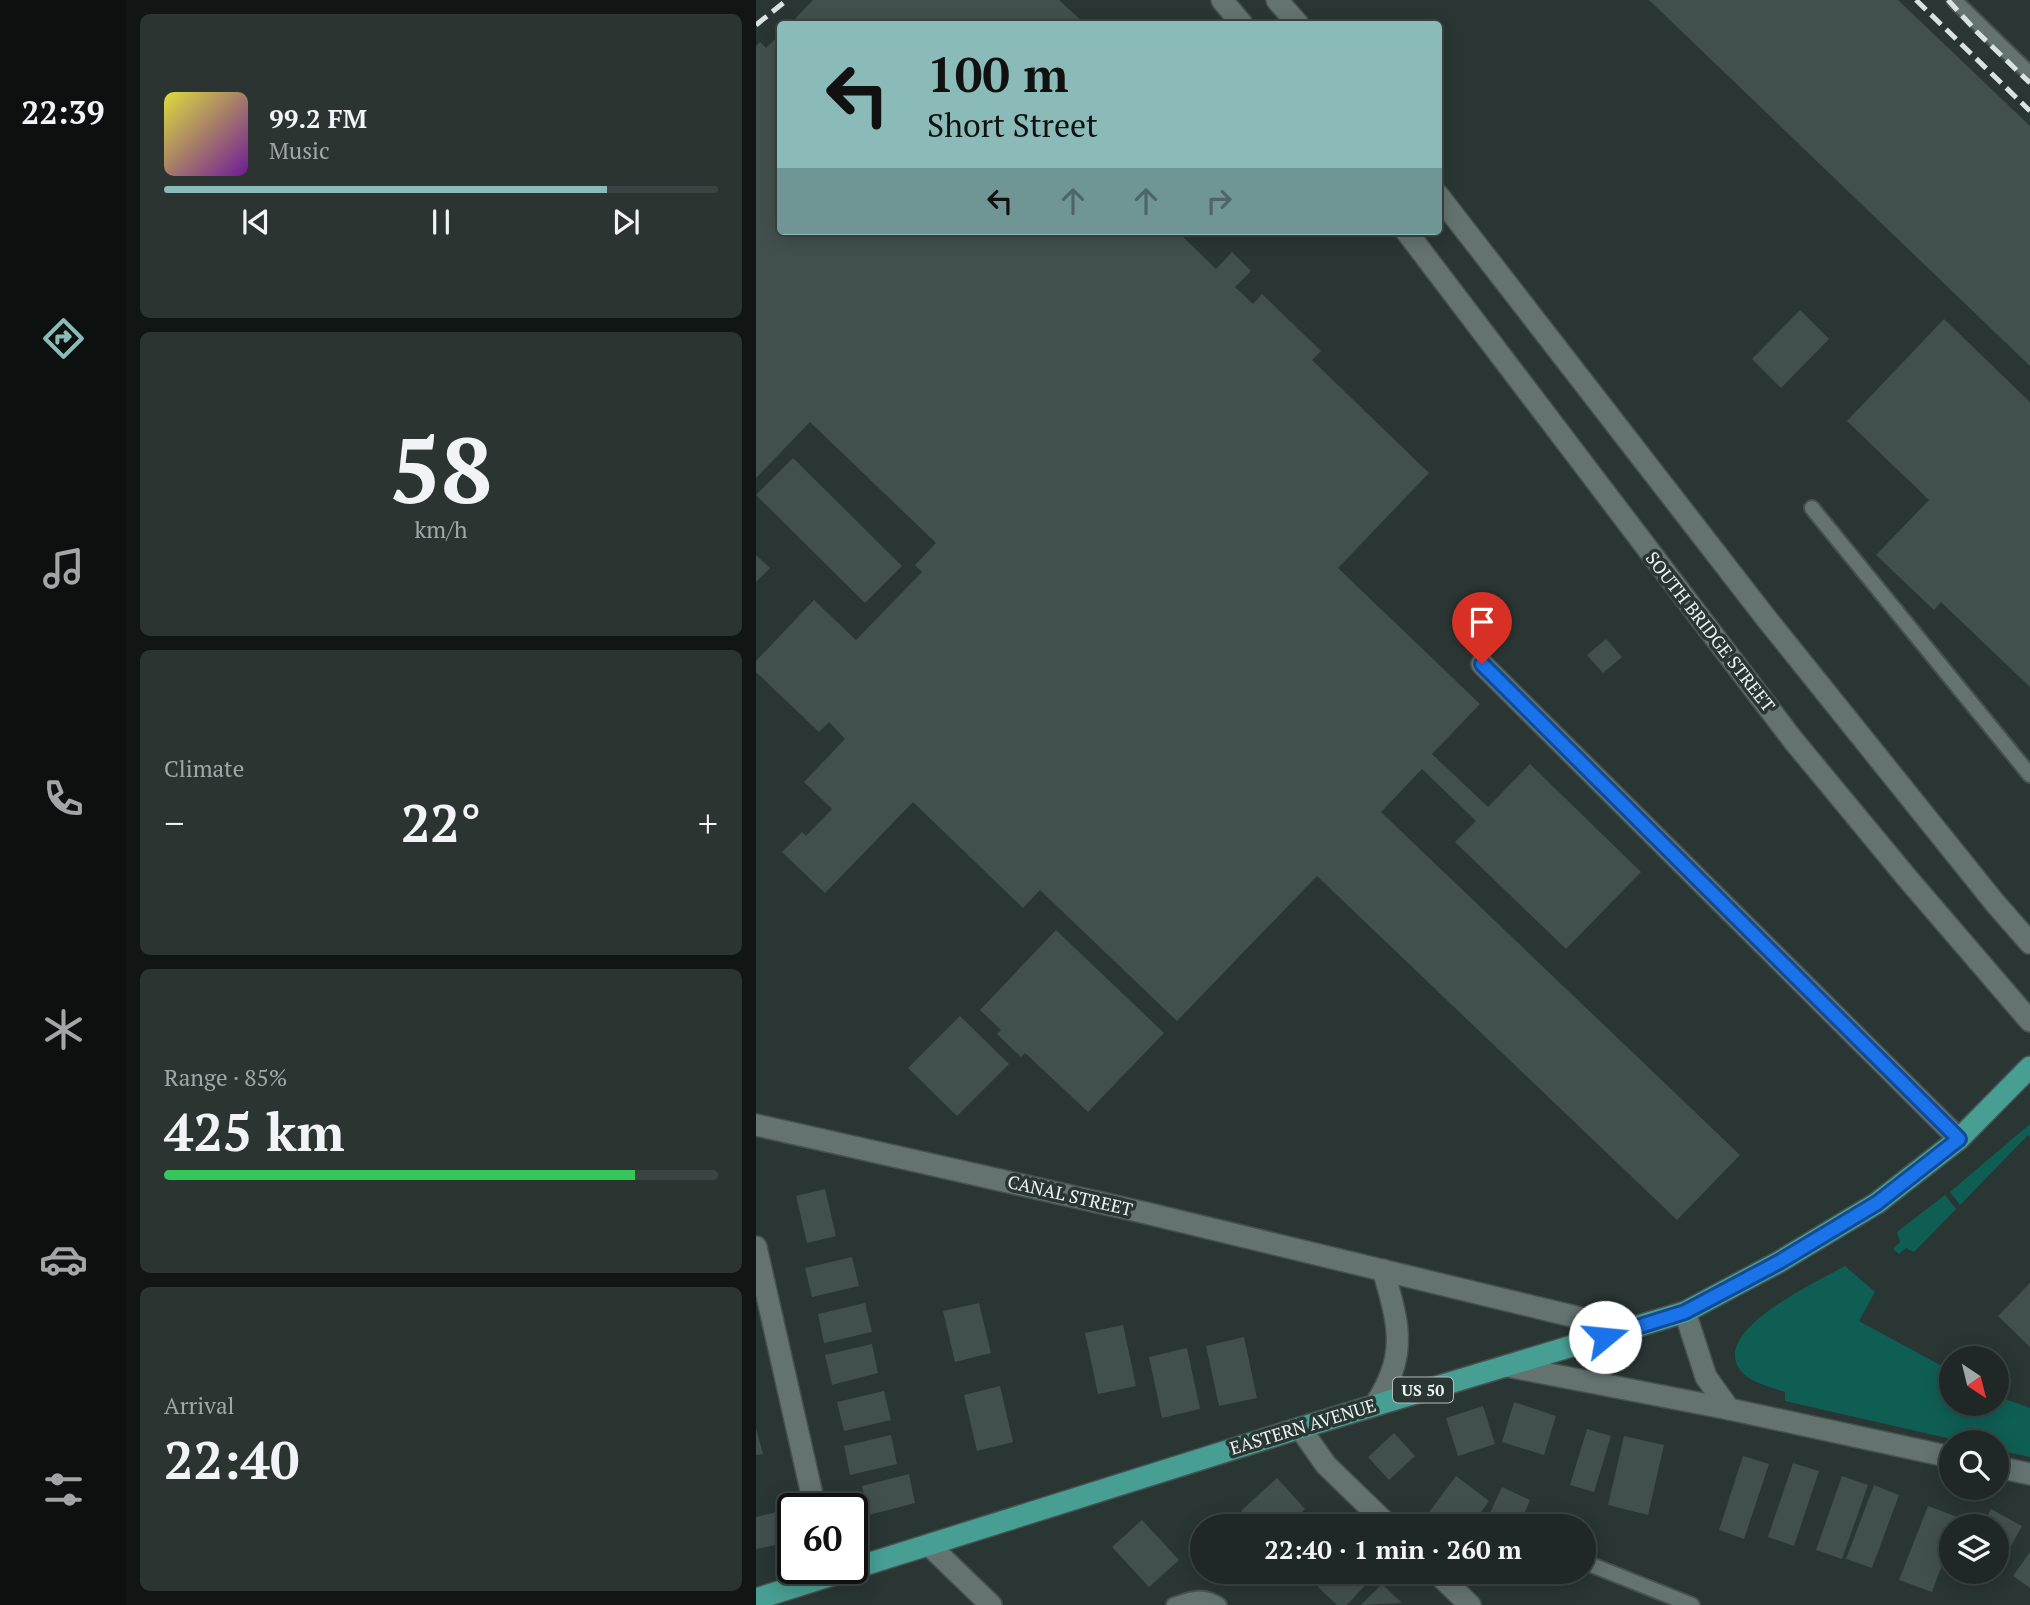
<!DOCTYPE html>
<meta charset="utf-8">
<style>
body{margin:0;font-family:"PT Serif",serif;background:#2c3432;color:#f1f3f6;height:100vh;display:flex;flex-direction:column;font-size:26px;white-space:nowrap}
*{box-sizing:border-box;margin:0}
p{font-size:23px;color:#a1a6a7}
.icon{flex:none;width:38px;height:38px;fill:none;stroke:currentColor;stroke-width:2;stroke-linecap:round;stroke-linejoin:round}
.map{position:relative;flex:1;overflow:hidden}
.drawer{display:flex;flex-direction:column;gap:14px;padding:14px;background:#111615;width:630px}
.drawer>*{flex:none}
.hud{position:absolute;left:21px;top:21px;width:665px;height:214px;border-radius:7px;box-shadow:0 4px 18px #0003,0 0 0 2px #3c4443;background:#8bbbb9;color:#111;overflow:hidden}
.needle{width:46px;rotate:145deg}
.buttons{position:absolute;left:1183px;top:1346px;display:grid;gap:14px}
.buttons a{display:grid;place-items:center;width:70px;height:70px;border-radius:50%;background:#1f2826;box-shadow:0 4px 18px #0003,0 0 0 2px #3c4443;font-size:35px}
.speed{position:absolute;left:21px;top:1493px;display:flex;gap:14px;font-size:35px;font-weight:700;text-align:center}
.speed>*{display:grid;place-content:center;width:91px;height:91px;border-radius:50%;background:#1f2826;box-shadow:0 4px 18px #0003,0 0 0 2px #3c4443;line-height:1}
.speed .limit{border:4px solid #111;border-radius:10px;background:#fff;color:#111}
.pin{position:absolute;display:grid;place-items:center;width:60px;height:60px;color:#fff;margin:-72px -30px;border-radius:50% 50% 50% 0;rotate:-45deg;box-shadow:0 0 7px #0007}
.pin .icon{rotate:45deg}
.me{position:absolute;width:77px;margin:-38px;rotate:73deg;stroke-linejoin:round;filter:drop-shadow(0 0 5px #0008)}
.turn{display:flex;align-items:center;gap:24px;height:147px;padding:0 35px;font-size:32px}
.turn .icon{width:91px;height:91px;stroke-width:2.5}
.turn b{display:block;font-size:49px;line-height:60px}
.lanes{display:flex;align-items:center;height:66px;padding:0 35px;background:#0003;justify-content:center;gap:35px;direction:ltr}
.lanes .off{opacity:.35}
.big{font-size:52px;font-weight:700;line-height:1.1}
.drawer .widget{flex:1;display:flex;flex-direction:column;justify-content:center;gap:10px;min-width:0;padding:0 24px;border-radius:10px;background:#2c3432}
.drawer .dial{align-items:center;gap:0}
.dial b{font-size:91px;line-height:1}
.song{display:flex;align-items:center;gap:21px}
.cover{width:84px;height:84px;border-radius:10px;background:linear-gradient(135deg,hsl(60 70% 55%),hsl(280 70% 35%))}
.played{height:7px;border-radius:4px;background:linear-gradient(90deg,#8bbbb9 80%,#3c4443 80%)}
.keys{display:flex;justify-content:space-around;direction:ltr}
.heat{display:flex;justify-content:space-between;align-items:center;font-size:38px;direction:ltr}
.charge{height:10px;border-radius:5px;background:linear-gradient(90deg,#34c759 85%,#3c4443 0)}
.trip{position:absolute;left:434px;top:1514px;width:406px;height:70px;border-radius:35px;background:#1f2826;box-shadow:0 4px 18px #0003,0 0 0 2px #3c4443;font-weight:700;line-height:70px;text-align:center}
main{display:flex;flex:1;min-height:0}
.tab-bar{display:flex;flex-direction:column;width:126px;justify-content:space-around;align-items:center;background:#0c100f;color:#a1a6a7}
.tab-bar .icon{width:49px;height:49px}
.tab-bar .active{color:#8bbbb9}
.tab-bar b{font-size:32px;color:#f1f3f6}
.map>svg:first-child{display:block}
.green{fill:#0f5e54}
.building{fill:#42504d}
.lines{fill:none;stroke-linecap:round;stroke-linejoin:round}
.lane-casing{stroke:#46514f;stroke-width:18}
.street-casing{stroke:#46514f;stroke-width:24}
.secondary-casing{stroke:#46514f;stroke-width:24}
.primary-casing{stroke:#46514f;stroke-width:24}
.lane{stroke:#647370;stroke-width:14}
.street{stroke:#647370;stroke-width:21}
.secondary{stroke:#647370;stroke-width:21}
.primary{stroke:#479e92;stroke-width:21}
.rail{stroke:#dae2e0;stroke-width:5;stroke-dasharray:14 7;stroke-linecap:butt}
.route-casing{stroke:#114b97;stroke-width:18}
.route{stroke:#1a73e8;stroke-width:12}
.labels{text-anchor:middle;stroke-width:7;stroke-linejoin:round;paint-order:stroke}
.shield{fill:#293633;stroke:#b3bcba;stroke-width:2}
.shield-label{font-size:16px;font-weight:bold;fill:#eef6f4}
.street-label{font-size:18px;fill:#eef6f4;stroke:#293633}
</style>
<main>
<nav class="tab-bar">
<b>22:39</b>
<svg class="icon active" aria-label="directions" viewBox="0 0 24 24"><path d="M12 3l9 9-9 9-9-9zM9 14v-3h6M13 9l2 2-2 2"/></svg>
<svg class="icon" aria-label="music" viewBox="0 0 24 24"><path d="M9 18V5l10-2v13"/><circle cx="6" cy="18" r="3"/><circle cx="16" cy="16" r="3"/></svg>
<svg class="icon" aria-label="phone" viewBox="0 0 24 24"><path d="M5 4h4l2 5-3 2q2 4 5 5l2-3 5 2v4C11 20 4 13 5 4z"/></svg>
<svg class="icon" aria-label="climate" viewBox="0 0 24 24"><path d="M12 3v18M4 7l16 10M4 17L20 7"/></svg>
<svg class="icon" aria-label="car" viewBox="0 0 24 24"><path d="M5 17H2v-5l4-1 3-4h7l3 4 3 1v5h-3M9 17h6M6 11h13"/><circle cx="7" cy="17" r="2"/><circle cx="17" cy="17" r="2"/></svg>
<svg class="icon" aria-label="filters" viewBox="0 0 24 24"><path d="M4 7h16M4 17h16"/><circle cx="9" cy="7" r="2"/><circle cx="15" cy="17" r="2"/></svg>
</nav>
<section class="drawer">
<div class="widget">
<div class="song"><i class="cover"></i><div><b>99.2 FM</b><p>Music</p></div></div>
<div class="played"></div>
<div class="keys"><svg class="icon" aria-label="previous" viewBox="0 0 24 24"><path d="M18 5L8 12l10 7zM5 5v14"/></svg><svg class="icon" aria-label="pause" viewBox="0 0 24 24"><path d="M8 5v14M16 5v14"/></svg><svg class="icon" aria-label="next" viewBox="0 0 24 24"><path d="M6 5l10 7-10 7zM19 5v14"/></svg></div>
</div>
<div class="widget dial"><b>58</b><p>km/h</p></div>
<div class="widget"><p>Climate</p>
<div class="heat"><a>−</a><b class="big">22°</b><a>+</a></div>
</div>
<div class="widget"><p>Range · 85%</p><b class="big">425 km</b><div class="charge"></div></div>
<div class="widget"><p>Arrival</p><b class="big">22:40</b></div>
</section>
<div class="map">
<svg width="1274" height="1605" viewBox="0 0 1274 1605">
<rect width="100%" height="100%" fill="#293633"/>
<!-- green -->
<g class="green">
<polygon points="1274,1124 1274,1137 1272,1135 1204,1205 1194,1192"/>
<polygon points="1189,1195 1200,1209 1158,1252 1150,1248 1143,1254 1137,1249 1144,1242 1141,1232"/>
<path d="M 1089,1266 L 1119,1292 L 1103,1321 L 1195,1371 L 1195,1404 L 1241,1404 L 1241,1396 L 1274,1408 L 1274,1457 L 1241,1450 L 1241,1442 L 1208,1442 L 1029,1401 L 1029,1392 C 1015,1387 995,1383 985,1371 C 952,1331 1063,1281 1089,1266 Z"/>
</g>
<!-- building -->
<g class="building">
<polygon points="57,0 303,0 329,24 34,24"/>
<polygon points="893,0 1142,0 1274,126 1274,366"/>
<polygon points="24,34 24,231 421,231 460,269 476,252 495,271 479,287 497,304 506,294 565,351 556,360 673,473 582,568 724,704 676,754 732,807 774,764 885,872 810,949 699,842 720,821 666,769 625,812 984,1155 921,1220 561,876 421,1021 284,890 267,908 157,802 69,893 26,852 46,832 50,836 76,809 48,782 89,739 73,722 63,732 0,672 0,661 58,600 100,640 166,572 159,565 180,543 54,422 0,478 0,46 4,42 10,48"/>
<polygon points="1044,310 1073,339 1025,388 996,359"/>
<polygon points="1188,319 1274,402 1274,687 1185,602 1178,610 1120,555 1173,500 1091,421"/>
<polygon points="37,458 146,566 109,603 0,495"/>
<polygon points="0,555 14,568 0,582"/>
<polygon points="850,639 866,657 847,673 831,655"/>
<polygon points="300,930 408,1033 332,1112 269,1053 265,1057 241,1034 245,1030 224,1010"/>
<polygon points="204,1016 253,1064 201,1116 152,1068"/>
<polygon points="69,1189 80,1236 51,1243 40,1196"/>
<polygon points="96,1257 103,1286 56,1297 49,1268"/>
<polygon points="1274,1283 1274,1347 1242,1316"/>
<polygon points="109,1303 116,1332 68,1343 62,1314"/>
<polygon points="223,1303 235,1353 199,1362 187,1311"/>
<polygon points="367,1325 380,1386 342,1394 329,1333"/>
<polygon points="488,1337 501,1398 463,1406 450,1346"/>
<polygon points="116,1344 122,1373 76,1385 69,1355"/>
<polygon points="431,1348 444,1409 406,1418 393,1357"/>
<polygon points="244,1386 257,1442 221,1451 208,1395"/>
<polygon points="128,1391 135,1420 88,1431 81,1402"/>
<polygon points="758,1402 800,1416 788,1455 746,1442"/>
<polygon points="727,1406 739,1444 702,1456 690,1418"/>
<polygon points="0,1428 7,1454 0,1455"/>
<polygon points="831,1429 855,1436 838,1492 814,1485"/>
<polygon points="638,1433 659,1456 633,1480 612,1457"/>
<polygon points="135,1435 141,1464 94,1475 88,1446"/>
<polygon points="868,1436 908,1445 892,1515 852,1505"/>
<polygon points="987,1456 1013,1464 988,1539 963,1530"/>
<polygon points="1037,1463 1063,1471 1038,1546 1012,1537"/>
<polygon points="153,1474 159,1503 113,1515 106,1486"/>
<polygon points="700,1476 733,1501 715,1526 687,1526 671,1515"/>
<polygon points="1086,1476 1112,1485 1086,1559 1060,1550"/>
<polygon points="521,1478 549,1509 531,1526 499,1526 485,1511"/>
<polygon points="1118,1485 1143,1495 1116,1568 1090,1559"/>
<polygon points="746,1487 774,1500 763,1526 728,1526"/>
<polygon points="1172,1506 1204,1518 1201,1526 1195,1526 1195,1541 1176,1592 1143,1580"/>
<polygon points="1235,1509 1266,1526 1241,1571 1241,1526 1226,1526"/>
<polygon points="21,1512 27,1543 0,1549 0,1517"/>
<polygon points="386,1520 423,1560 393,1587 356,1547"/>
<polygon points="1274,1552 1274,1588 1257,1576"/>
<polygon points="576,1572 618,1572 620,1573 591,1605 581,1605 562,1587"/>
<polygon points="626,1584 646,1603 605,1605"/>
</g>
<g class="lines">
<defs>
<g id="lane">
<polyline points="1198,0 1274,74"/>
<polyline points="1056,508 1274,775"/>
<polyline points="828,1562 936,1605"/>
<path d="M 418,1605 C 436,1599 447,1594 463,1605"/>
</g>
<g id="street">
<polyline points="726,664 1203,1139"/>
<polyline points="0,1125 390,1213 874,1330"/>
<polyline points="0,1247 59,1508"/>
<polyline points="929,1312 950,1377 973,1409 1195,1457"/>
<polyline points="751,1366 973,1409"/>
<path d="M 620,1404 C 625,1395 631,1385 635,1374 C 649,1339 637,1304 627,1270"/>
<polyline points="544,1428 570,1465 633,1526"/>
<polyline points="1241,1467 1274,1474"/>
<polyline points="174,1546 235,1605"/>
<polyline points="680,1572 714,1605"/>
</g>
<g id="secondary">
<polyline points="466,0 486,24"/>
<polyline points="521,0 542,24"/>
<polyline points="682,195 1010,618 1239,903 1274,943"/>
<polyline points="650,231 1037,740 1152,879 1274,1021"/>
</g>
<polyline id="primary" points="0,1599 544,1428 929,1312 1023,1262 1121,1203 1203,1139 1274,1067"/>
</defs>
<!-- lane casing -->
<use href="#lane" class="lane-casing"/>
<!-- street casing -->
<use href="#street" class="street-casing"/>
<!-- secondary casing -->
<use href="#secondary" class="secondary-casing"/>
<!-- primary casing -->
<use href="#primary" class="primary-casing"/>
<!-- lane -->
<use href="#lane" class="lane"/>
<!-- street -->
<use href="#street" class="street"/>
<!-- secondary -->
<use href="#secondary" class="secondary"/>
<!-- primary -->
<use href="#primary" class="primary"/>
<!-- rail -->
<g class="rail">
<polyline points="1160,0 1274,111"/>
<polyline points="1192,0 1221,32 1274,83"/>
<polyline points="0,25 31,0"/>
</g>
</g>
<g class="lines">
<defs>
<polyline id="route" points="726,664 1203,1139 1121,1203 1023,1262 929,1312 849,1337"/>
</defs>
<!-- route casing -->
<use href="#route" class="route-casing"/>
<!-- route -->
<use href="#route" class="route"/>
</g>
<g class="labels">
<!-- shield labels -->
<rect class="shield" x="637" y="1377.5" width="60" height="25" rx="5"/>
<g class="shield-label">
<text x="667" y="1396">US 50</text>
</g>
<!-- street labels -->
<g class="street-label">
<text transform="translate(954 632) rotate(52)" y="6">SOUTH BRIDGE STREET</text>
<text transform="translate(314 1196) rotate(13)" y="6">CANAL STREET</text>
<text transform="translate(547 1427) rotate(-17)" y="6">EASTERN AVENUE</text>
</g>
</g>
</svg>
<div class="buttons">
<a><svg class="needle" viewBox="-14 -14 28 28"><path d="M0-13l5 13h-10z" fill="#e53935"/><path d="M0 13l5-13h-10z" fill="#a1a6a7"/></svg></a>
<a><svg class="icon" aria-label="search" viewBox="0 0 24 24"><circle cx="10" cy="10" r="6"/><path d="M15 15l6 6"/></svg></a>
<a><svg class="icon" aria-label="layers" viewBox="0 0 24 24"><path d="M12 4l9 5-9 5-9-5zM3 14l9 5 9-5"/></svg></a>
</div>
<div class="speed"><div class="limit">60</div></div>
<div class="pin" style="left:726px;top:664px;background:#d93025"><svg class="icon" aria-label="arrive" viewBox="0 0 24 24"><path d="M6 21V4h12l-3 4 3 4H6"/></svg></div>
<svg class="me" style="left:849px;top:1337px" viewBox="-20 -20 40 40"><circle r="19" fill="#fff"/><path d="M0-13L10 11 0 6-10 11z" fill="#1a73e8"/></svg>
<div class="trip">22:40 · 1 min · 260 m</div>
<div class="hud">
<div class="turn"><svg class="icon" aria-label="left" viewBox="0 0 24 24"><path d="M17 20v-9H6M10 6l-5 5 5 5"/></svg><div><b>100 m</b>Short Street</div></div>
<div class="lanes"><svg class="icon" aria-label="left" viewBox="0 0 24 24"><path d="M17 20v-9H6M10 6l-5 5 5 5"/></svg><svg class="icon off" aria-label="ahead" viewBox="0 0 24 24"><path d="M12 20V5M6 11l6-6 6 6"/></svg><svg class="icon off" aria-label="ahead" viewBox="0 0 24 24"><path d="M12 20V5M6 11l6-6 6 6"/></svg><svg class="icon off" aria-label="right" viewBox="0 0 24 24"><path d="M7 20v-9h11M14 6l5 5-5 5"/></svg></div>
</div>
</div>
</main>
